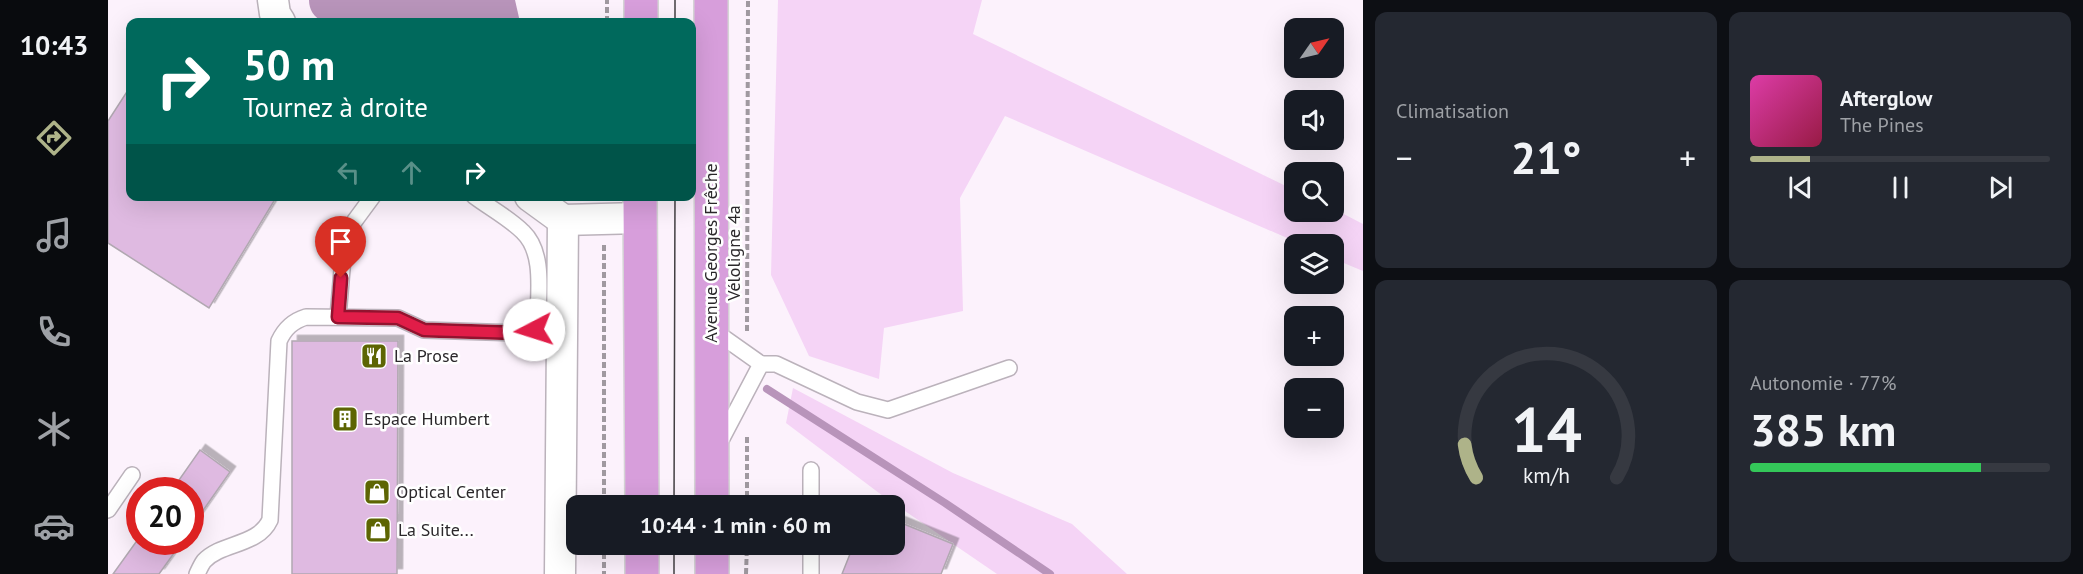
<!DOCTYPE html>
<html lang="fr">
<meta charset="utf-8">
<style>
body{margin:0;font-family:"PT Sans",sans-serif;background:#242831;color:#f1f3f6;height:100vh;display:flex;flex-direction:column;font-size:22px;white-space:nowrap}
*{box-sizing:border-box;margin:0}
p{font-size:20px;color:#9ea1a6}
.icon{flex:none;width:33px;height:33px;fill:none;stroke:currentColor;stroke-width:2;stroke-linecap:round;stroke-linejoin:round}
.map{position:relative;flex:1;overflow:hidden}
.sheet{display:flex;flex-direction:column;gap:12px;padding:12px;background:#0d0f14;width:720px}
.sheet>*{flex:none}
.top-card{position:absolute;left:18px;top:18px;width:570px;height:183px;border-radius:12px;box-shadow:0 6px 24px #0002;background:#00695c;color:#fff;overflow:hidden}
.needle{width:39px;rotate:56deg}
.buttons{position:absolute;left:1176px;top:18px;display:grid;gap:12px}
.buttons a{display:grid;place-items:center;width:60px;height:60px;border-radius:12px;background:#171b24;box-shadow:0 6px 24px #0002;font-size:30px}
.speed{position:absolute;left:18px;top:477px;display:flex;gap:12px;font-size:30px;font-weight:700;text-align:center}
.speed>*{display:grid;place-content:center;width:78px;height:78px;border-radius:50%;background:#171b24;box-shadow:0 6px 24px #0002;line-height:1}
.speed .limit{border:9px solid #d22;background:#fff;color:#111}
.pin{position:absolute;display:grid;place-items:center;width:51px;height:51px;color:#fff;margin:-62px -26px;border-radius:50% 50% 50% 0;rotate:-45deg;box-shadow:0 0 6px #0007}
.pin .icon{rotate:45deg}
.me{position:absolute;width:66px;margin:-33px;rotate:265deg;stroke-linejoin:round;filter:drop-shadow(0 0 4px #0008)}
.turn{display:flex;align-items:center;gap:21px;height:126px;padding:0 18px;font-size:27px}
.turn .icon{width:78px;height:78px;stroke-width:2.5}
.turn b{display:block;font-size:42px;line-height:51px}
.lanes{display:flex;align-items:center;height:57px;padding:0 18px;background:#0003;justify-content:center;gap:30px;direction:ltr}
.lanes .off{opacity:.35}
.big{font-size:45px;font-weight:800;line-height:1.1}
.sheet .card{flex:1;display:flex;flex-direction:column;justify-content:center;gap:9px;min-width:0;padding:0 21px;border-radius:12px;background:#242831}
.sheet .dial{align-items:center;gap:0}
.dial svg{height:156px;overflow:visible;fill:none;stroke:#363941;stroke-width:7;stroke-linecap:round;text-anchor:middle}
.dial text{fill:#f1f3f6;stroke:none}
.song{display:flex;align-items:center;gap:18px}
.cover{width:72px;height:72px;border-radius:9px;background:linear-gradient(135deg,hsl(320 70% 55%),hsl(340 70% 35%))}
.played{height:6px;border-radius:3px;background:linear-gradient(90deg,#aeb389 20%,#363941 20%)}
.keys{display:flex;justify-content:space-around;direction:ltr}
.heat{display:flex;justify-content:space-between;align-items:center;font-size:33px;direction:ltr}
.charge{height:9px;border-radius:4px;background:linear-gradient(90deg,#34c759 77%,#363941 0)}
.sheet .tiles{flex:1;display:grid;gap:12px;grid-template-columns:repeat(2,1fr)}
.trip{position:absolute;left:458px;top:495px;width:339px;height:60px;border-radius:12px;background:#171b24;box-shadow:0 6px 24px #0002;font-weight:800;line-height:60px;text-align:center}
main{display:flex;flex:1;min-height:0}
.tabs{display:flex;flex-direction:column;width:108px;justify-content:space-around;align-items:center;background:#090b0e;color:#9ea1a6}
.tabs .icon{width:42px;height:42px}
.tabs .current{color:#aeb389}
.tabs b{font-size:27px;color:#f1f3f6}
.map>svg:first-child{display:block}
.green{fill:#f5d4f6}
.water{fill:#b894ba}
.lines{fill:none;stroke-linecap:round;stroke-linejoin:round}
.stream{stroke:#b894ba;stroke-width:8}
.building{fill:#dfbae1;stroke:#b1a8b1;stroke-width:1.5;filter:url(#shadow)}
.lane-casing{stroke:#bbb2bb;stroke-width:18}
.street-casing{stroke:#bbb2bb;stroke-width:33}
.primary-casing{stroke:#d5d4d5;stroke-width:36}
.path{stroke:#a099a0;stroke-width:4;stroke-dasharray:6 3;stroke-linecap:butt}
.lane{stroke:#fff;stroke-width:15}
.street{stroke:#fff;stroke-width:30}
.primary{stroke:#d79edb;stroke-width:33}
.tram{stroke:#423e42;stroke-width:1.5}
.route-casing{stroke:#92132f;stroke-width:15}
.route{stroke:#e11d48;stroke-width:10}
.labels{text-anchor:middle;stroke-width:5;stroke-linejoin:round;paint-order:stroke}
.street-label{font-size:18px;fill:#2b282b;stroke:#fff}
.poi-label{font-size:18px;fill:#2b282b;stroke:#fff;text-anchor:start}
</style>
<main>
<nav class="tabs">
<b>10:43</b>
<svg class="icon current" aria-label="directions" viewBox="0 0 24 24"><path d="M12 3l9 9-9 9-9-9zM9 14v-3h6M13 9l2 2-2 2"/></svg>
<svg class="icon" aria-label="music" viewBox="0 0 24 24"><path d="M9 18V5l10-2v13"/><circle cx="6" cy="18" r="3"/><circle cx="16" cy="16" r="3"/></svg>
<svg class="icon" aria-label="phone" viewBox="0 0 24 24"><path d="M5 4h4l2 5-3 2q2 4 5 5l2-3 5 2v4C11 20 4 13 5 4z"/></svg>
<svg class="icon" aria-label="climate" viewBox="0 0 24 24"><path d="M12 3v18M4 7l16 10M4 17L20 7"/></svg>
<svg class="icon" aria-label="car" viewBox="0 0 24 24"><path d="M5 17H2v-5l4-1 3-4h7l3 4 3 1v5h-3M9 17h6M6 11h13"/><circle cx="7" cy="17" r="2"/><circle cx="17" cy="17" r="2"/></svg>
</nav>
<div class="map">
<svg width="1255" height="574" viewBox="0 0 1255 574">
<defs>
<filter id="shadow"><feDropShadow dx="5.5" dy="-5.5" stdDeviation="0" flood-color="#0004"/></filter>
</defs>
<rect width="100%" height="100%" fill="#fcf2fc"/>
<!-- green -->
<g class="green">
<polygon points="670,0 874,0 865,34 1186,190 1186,212 1226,212 1226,209 1255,224 1255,271 1226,259 1226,244 1193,244 897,116 852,198 855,311 776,328 771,379 701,356 663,275"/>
<polygon points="685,388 845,473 964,524 1019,574 889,574 775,496 678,423"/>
</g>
<!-- water -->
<path class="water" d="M 201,0 L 407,0 L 412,22 L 215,22 C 206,17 201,10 201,0 Z"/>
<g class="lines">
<!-- stream -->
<polyline class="stream" points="659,389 837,503 942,574"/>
</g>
<!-- building -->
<g class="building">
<polygon points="22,87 22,196 169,196 101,308 0,243 0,121"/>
<polygon points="184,341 290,341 289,574 184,574"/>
<polygon points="92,450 122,472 82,529 82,490 64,490"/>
<polygon points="786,520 845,544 833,574 734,574 746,544 786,544"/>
<polygon points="28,542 74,542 51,574 5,574"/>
</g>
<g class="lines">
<defs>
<g id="lane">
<polyline points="230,317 237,234 265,196"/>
<polyline points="605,330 653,364 612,442"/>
<polyline points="653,364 668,364 749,402 780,410 901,368"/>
<polyline points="703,506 703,470"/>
<polyline points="0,510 24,475"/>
<path d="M 89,574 C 91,570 93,565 96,561 C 114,542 150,546 162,520 L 171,341 C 177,328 185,321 198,317 L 290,318 L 316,330 L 410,333 L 426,330 L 430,321 C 430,294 437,253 415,232 C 401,218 382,208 366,196"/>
<polyline points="703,574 703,544"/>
</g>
<g id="street">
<polyline points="165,0 167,14 172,22"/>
<polyline points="422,196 455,220"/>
<polyline points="455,220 532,218"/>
<polyline points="452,574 455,220"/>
</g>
<g id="primary">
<polyline points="603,0 604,506"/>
<polyline points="533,22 533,0"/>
<polyline points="532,196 534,506"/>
<polyline points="534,544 534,574"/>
<polyline points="604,544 604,574"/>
</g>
</defs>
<!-- lane casing -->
<use href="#lane" class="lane-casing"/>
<!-- street casing -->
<use href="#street" class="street-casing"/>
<!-- primary casing -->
<use href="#primary" class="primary-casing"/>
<!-- path -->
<g class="path">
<polyline points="499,22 499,0"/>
<polyline points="496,245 496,506"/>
<polyline points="639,331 640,0"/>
<polyline points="639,506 639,437"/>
<polyline points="496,544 496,574"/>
<polyline points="638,574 639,544"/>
</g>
<!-- lane -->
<use href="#lane" class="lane"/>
<!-- street -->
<use href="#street" class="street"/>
<!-- primary -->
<use href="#primary" class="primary"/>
<!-- tram -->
<g class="tram">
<polyline points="567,22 567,0"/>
<polyline points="566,506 567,196"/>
<polyline points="566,574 566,544"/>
</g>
</g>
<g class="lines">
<defs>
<polyline id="route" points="233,278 230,317 290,318 316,330 410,333 426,330"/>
</defs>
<!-- route casing -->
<use href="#route" class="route-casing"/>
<!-- route -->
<use href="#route" class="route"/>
</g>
<!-- icons -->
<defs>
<symbol id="restaurant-square" viewBox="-11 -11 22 22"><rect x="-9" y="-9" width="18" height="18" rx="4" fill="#5d6503" stroke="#fff"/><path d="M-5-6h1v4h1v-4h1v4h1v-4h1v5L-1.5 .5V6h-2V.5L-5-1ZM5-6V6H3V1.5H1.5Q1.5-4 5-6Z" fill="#fff"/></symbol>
<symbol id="building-square" viewBox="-11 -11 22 22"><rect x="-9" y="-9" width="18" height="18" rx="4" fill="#5d6503" stroke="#fff"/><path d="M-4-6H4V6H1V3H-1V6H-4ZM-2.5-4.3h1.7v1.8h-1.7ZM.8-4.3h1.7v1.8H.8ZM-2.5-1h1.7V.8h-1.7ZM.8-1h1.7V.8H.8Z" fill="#fff"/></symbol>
<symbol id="shop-square" viewBox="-11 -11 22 22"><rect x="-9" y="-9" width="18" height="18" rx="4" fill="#5d6503" stroke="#fff"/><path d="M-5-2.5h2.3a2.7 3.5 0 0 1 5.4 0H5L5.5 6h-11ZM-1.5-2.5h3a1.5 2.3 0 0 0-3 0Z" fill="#fff"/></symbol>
</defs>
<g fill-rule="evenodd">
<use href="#restaurant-square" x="251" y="341" width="30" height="30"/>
<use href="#building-square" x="222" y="404" width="30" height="30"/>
<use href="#shop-square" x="254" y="477" width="30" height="30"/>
<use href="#shop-square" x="255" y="515" width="30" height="30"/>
</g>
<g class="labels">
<!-- street labels -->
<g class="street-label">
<text transform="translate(603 253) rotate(-90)" y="6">Avenue Georges Frêche</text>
<text transform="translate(626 253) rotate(-90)" y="6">Véloligne 4a</text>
</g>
<!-- poi labels -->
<g class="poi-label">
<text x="286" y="362">La Prose</text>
<text x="256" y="425">Espace Humbert</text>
<text x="288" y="498">Optical Center</text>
<text x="290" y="536">La Suite...</text>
</g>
</g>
</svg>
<div class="buttons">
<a><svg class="needle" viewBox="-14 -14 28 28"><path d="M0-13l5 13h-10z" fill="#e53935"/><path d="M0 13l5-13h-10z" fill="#9ea1a6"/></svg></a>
<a><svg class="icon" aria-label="sound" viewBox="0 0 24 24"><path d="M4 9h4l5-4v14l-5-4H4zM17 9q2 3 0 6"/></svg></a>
<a><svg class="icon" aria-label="search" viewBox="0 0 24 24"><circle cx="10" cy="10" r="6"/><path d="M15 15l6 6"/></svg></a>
<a><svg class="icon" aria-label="layers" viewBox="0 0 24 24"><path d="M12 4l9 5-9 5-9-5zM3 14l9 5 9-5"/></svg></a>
<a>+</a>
<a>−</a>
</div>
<div class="speed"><div class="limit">20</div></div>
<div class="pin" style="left:233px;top:278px;background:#d93025"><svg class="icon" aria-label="arrive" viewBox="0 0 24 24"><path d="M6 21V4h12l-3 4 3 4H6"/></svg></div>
<svg class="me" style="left:426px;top:330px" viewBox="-20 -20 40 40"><circle r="19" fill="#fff"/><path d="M0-13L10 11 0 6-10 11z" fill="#e11d48"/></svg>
<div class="trip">10:44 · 1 min · 60 m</div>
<div class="top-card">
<div class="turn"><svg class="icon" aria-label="right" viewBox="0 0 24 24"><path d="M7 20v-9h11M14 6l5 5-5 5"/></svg><div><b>50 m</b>Tournez à droite</div></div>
<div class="lanes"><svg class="icon off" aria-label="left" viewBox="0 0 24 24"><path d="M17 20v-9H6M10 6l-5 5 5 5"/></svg><svg class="icon off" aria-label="ahead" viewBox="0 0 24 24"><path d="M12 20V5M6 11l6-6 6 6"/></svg><svg class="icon" aria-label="right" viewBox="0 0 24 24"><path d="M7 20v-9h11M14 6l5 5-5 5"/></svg></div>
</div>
</div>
<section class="sheet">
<div class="tiles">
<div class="card"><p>Climatisation</p>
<div class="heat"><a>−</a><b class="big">21°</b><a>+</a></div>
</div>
<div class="card">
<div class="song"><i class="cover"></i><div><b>Afterglow</b><p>The Pines</p></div></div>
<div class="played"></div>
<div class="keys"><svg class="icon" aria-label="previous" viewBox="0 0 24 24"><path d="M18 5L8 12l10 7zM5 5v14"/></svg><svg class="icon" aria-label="pause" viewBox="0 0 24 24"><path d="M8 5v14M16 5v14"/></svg><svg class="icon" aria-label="next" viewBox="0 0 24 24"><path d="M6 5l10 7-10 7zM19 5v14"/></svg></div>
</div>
<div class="card dial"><svg viewBox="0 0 100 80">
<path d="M14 69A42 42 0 1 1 86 69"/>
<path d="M14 69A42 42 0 0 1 8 52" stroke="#aeb389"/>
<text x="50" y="56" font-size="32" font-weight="700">14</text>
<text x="50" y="72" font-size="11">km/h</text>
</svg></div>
<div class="card"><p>Autonomie · 77%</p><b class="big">385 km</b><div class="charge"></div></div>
</div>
</section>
</main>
